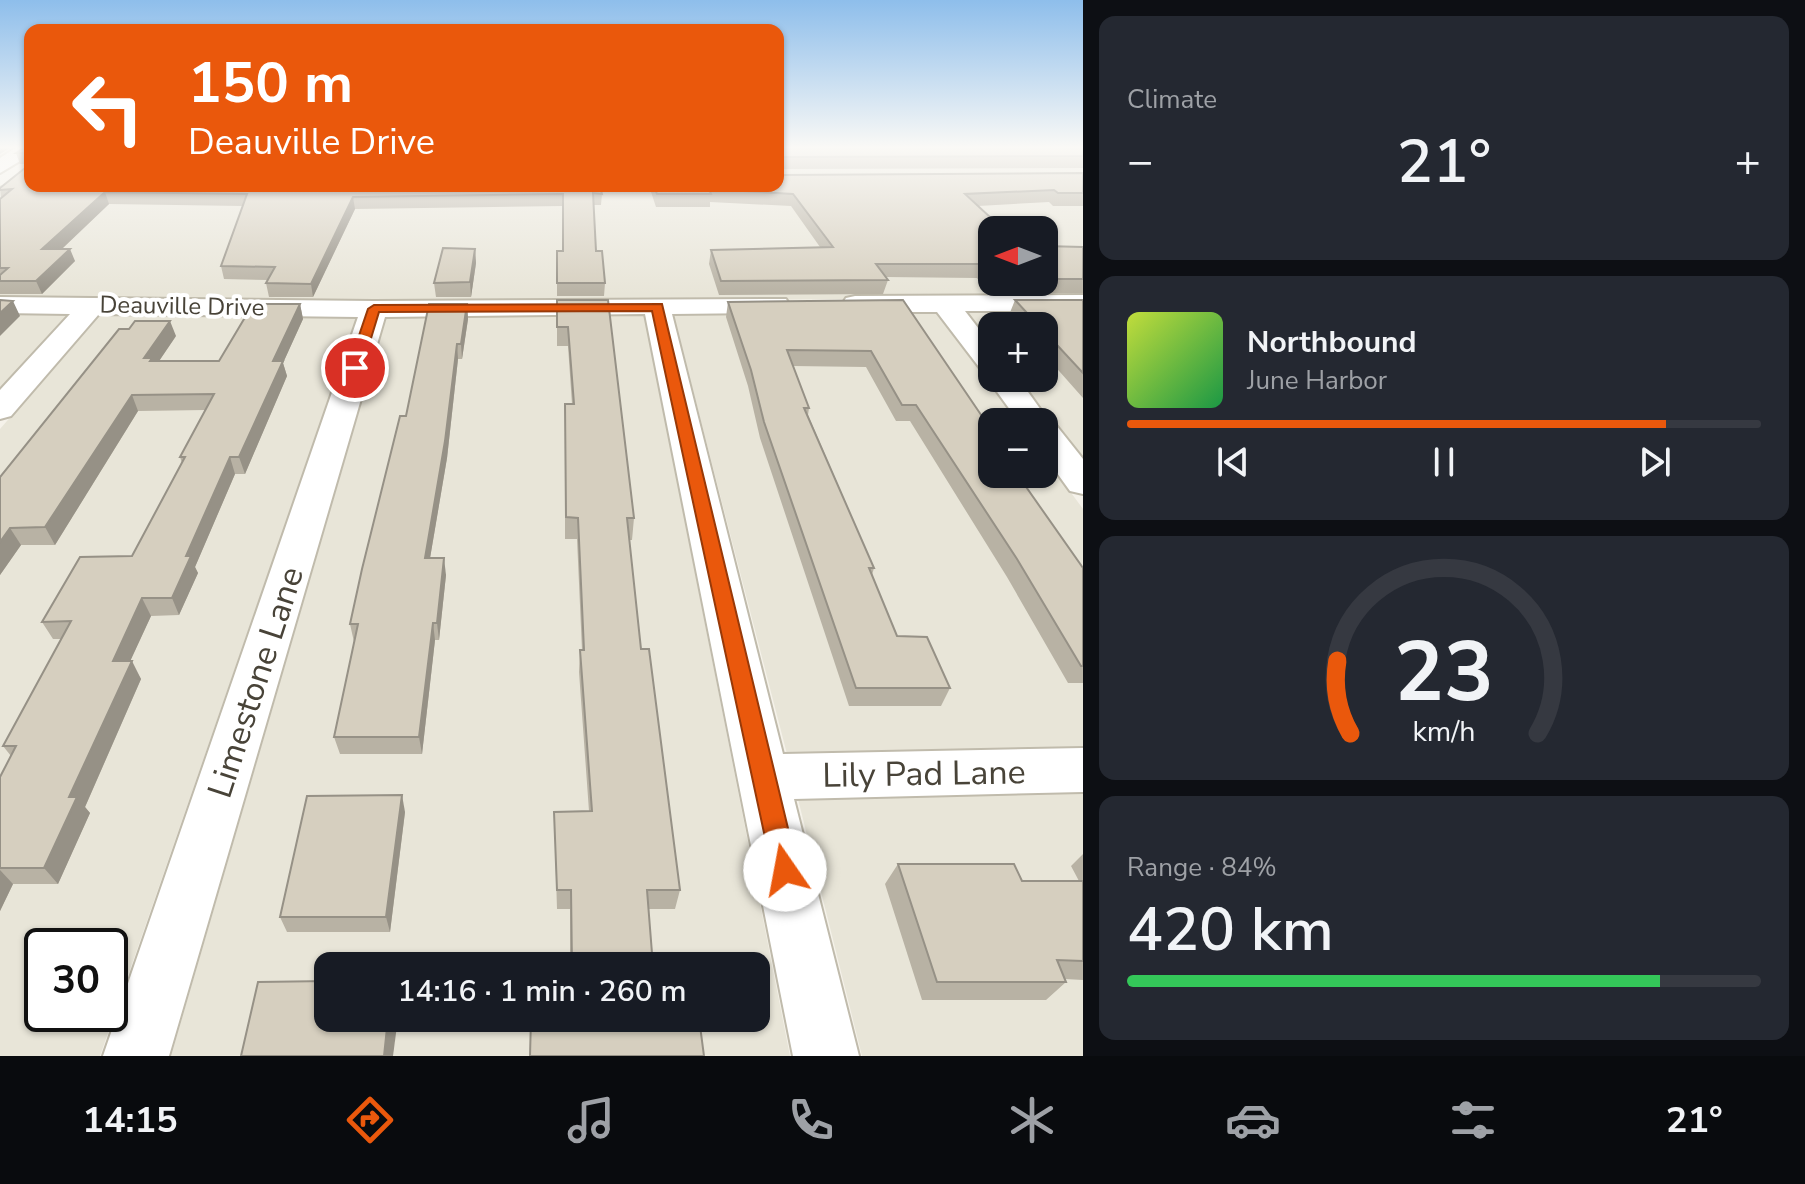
<!DOCTYPE html>
<meta charset="utf-8">
<style>
body{margin:0;font-family:"Nunito Sans",sans-serif;background:#242831;color:#f1f3f6;height:100vh;display:flex;flex-direction:column;font-size:30px;white-space:nowrap}
*{box-sizing:border-box;margin:0}
p{font-size:26px;color:#9ea1a6}
.icon{flex:none;width:44px;height:44px;fill:none;stroke:currentColor;stroke-width:2;stroke-linecap:round;stroke-linejoin:round}
.map{position:relative;flex:1;overflow:hidden}
.drawer{display:flex;flex-direction:column;gap:16px;padding:16px;background:#0d0f14;width:722px}
.drawer>*{flex:none}
.guide{position:absolute;left:24px;top:24px;width:760px;height:168px;border-radius:16px;box-shadow:0 2px 6px #0004;background:#ea580c;color:#fff;overflow:hidden}
.needle{width:52px;rotate:270deg}
.fabs{position:absolute;left:978px;top:216px;display:grid;gap:16px}
.fabs a{display:grid;place-items:center;width:80px;height:80px;border-radius:16px;background:#171b24;box-shadow:0 2px 6px #0004;font-size:40px}
.speed{position:absolute;left:24px;top:928px;display:flex;gap:16px;font-size:40px;font-weight:700;text-align:center}
.speed>*{display:grid;place-content:center;width:104px;height:104px;border-radius:50%;background:#171b24;box-shadow:0 2px 6px #0004;line-height:1}
.speed .limit{border:4px solid #111;border-radius:12px;background:#fff;color:#111}
.pin{position:absolute;display:grid;place-items:center;width:68px;height:68px;color:#fff;margin:-34px;border:4px solid #fff;border-radius:50%;box-shadow:0 2px 8px #0007}
.me{position:absolute;width:88px;margin:-44px;rotate:348deg;stroke-linejoin:round;filter:drop-shadow(0 0 6px #0008)}
.turn{display:flex;align-items:center;gap:28px;height:168px;padding:0 32px;font-size:36px}
.turn .icon{width:104px;height:104px;stroke-width:2.5}
.turn b{display:block;font-size:56px;line-height:68px}
.big{font-size:60px;font-weight:600;line-height:1.1}
.drawer .widget{flex:1;display:flex;flex-direction:column;justify-content:center;gap:12px;min-width:0;padding:0 28px;border-radius:16px;background:#242831}
.drawer .dial{align-items:center;gap:0}
.dial svg{height:208px;overflow:visible;fill:none;stroke:#363941;stroke-width:7;stroke-linecap:round;text-anchor:middle}
.dial text{fill:#f1f3f6;stroke:none}
.song{display:flex;align-items:center;gap:24px}
.cover{width:96px;height:96px;border-radius:12px;background:linear-gradient(135deg,hsl(70 70% 55%),hsl(140 70% 35%))}
.played{height:8px;border-radius:4px;background:linear-gradient(90deg,#ea580c 85%,#363941 85%)}
.keys{display:flex;justify-content:space-around;direction:ltr}
.heat{display:flex;justify-content:space-between;align-items:center;font-size:44px;direction:ltr}
.charge{height:12px;border-radius:6px;background:linear-gradient(90deg,#34c759 84%,#363941 0)}
.trip{position:absolute;left:314px;top:952px;width:456px;height:80px;border-radius:16px;background:#171b24;box-shadow:0 2px 6px #0004;font-weight:600;line-height:80px;text-align:center}
.tabs{display:flex;height:128px;justify-content:space-around;align-items:center;background:#090b0e;color:#9ea1a6}
.tabs .icon{width:56px;height:56px}
.tabs .selected{color:#ea580c}
.tabs b{font-size:36px;color:#f1f3f6}
main{display:flex;flex:1;min-height:0}
.map>svg:first-child{display:block}
.residential{fill:#e8e5d8;fill-rule:evenodd}
.lines{fill:none;stroke-linecap:round;stroke-linejoin:round}
.minor-casing{stroke:#c0bbac;stroke-width:4}
.minor{fill:#fff;fill-rule:evenodd}
.wall{fill:#b8b2a4}
.shaded-wall{fill:#969186}
.building{fill:#d6cfbf;stroke:#969186;stroke-width:2}
.route{fill:#ea580c;stroke:#983908;stroke-width:2}
.labels{text-anchor:middle;stroke-width:8;stroke-linejoin:round;paint-order:stroke}
.far-street-label{font-size:24px;fill:#484338;stroke:#fff}
.near-street-label{font-size:34px;fill:#484338;stroke:#fff}
</style>
<main>
<div class="map">
<svg width="1083" height="1056" viewBox="0 0 1083 1056">
<rect width="100%" height="100%" fill="#f5f2ea"/>
<!-- residential -->
<g class="residential">
<polygon points="778,147 1083,147 1083,174 778,175"/>
<path d="M 1083,180 L 1083,297 L 376,303 L 0,299 L 0,185 L 778,186 ZM 992,230 L 1044,230 L 1044,282 L 992,282 Z"/>
<polygon points="934,309 1018,422 992,422 992,474 1044,474 1044,456 1083,509 1083,748 787,754 673,313"/>
<polygon points="963,309 1083,309 1083,458 1018,378 1044,378 1044,326 992,326 992,345"/>
<polygon points="0,311 74,311 0,390"/>
<path d="M 103,311 L 358,315 L 100,1056 L 0,1056 L 0,429 ZM 42,946 L 110,946 L 110,1014 L 42,1014 Z"/>
<path d="M 644,313 L 790,1056 L 171,1056 L 387,315 ZM 328,966 L 756,966 L 756,1018 L 328,1018 Z"/>
<polygon points="1083,792 1083,1056 862,1056 798,799"/>
</g>
<g class="lines">
<defs>
<g id="minor">
<polygon points="17,147 30,147 30,155 0,173 0,158"/>
<polygon points="1083,295 1083,311 965,311 992,346 992,378 1018,378 1051,424 1056,425 1083,459 1083,494 1070,491 1044,455 1044,422 1019,422 987,378 990,373 982,371 937,312 855,312 846,310 842,304 846,298 855,296"/>
<polygon points="0,297 374,301 786,299 790,305 786,311 777,313 672,314 783,754 1083,748 1083,792 794,799 859,1056 793,1056 645,314 385,317 169,1056 103,1056 358,317 99,314 11,416 0,419 0,390 70,314 0,313"/>
</g>
</defs>
<!-- minor casing -->
<use href="#minor" class="minor-casing"/>
<!-- minor -->
<use href="#minor" class="minor"/>
</g>
<!-- wall -->
<g class="wall">
<polygon points="30,147 30,186 602,194 601,205 593,205 596,251 605,283 604,296 557,296 557,251 563,251 562,206 355,209 313,297 269,297 266,283 268,280 224,279 221,266 243,206 109,204 62,249 75,261 42,294 0,294 0,199 1,198 0,188 29,164 20,164 16,153"/>
<polygon points="778,147 1083,147 1083,168 779,169 780,175 1083,173 1083,206 1053,206 1049,202 978,206 992,230 992,282 1044,282 1044,246 1083,247 1083,293 990,293 977,278 886,277 888,280 883,294 719,295 709,264 711,250 820,247 791,206 710,202 710,207 656,207 650,189 651,186 778,186"/>
<polygon points="475,249 476,263 471,297 436,297 434,283"/>
<polygon points="557,300 608,300 634,518 632,540 629,540 641,649 680,890 675,909 648,909 653,966 570,966 570,909 557,909 554,812 589,811 579,672 580,650 582,650 577,539 565,539 565,404 572,404 568,346 557,346"/>
<polygon points="903,300 992,474 1083,568 1083,683 1068,683 1007,577 910,421 896,421 866,367 793,366 809,408 808,415 874,568 872,575 897,636 950,688 941,706 849,706 760,438 748,386 726,317 728,302"/>
<polygon points="1015,300 1083,300 1083,398 1044,354 1044,326 1019,326 1009,315"/>
<polygon points="300,304 303,319 283,363 287,376 245,474 235,474 195,567 198,573 179,615 151,616 130,661 141,679 85,807 90,813 58,884 13,884 0,911 0,777 11,756 3,746 62,639 53,639 42,622 132,556 182,463 180,457 205,410 138,411 55,545 21,545 0,575 0,477 176,336 159,361 219,361"/>
<polygon points="467,304 468,319 462,359 458,359 447,458 430,558 446,575 439,640 435,640 422,754 340,754 334,737 354,642 350,624 406,416"/>
<polygon points="405,812 390,932 287,932 280,917"/>
<polygon points="1083,854 1083,980 1065,979 1066,982 1046,1000 922,1000 885,884 898,864 1022,881 1079,881 1071,866"/>
</g>
<!-- shaded-wall -->
<g class="shaded-wall">
<polygon points="0,147 12,147 0,154"/>
<polygon points="105,192 109,204 48,262 42,249"/>
<polygon points="353,197 355,209 313,297 311,284"/>
<polygon points="70,249 75,261 42,294 36,281"/>
<polygon points="475,249 476,263 471,297 470,282"/>
<polygon points="13,301 20,316 0,336 0,313"/>
<polygon points="300,304 303,319 283,363 287,376 245,474 239,457 273,361"/>
<polygon points="467,304 468,319 462,359 461,344"/>
<polygon points="170,321 176,336 155,367 144,358"/>
<polygon points="457,344 458,359 447,458 427,576 425,558"/>
<polygon points="132,395 138,411 55,545 45,527"/>
<polygon points="230,457 235,474 195,567 198,573 179,615 172,598 186,556"/>
<polygon points="10,528 21,545 0,575 0,542"/>
<polygon points="444,558 446,575 439,640 437,623"/>
<polygon points="142,598 151,616 122,679 113,661"/>
<polygon points="433,623 435,640 422,754 419,737"/>
<polygon points="132,661 141,679 85,807 90,813 58,884 44,868 69,797"/>
<polygon points="402,795 405,812 390,932 386,917"/>
<polygon points="0,870 13,884 0,911"/>
<polygon points="388,1018 398,1018 393,1056 384,1056"/>
</g>
<!-- building -->
<g class="building">
<polygon points="25,147 30,147 30,153 16,153"/>
<polygon points="778,147 1083,147 1083,156 780,157 778,159"/>
<polygon points="30,164 30,186 600,186 602,194 593,193 596,251 602,251 605,283 557,283 557,251 563,251 563,194 353,197 311,284 266,283 275,267 221,266 247,194 105,192 42,249 70,249 36,281 0,281 0,275 8,268 0,268 0,199 12,189 0,190 0,188"/>
<polygon points="778,164 780,175 1083,173 1083,193 1058,193 1054,190 965,194 1004,230 992,230 992,275 982,264 876,264 888,280 721,281 711,250 833,247 793,194 709,189 711,194 657,194 654,186 778,186"/>
<polygon points="1044,246 1083,247 1083,279 1044,279"/>
<polygon points="443,248 475,249 470,282 434,283"/>
<polygon points="0,300 13,301 0,313"/>
<polygon points="557,300 608,300 634,518 627,518 641,649 649,649 680,890 647,890 653,966 572,966 571,890 557,890 554,812 592,811 580,650 584,650 578,518 566,517 565,404 574,404 568,327 557,327"/>
<polygon points="903,300 992,431 992,474 1017,474 1083,568 1083,666 1081,666 1017,559 916,405 902,405 871,351 787,350 809,408 804,408 874,568 869,568 897,636 927,637 950,688 856,688 764,422 751,370 728,302"/>
<polygon points="1015,300 1083,300 1083,373 1044,331 1044,326 1039,326"/>
<polygon points="253,304 300,304 273,361 283,361 239,457 230,457 186,556 191,556 172,598 142,598 113,661 132,661 69,797 77,797 44,868 0,868 0,777 16,746 3,746 71,621 42,622 80,557 132,556 185,457 180,457 214,394 132,395 45,527 10,528 0,542 0,477 119,329 129,329 135,321 170,321 144,358 152,358 150,361 219,361"/>
<polygon points="429,304 467,304 461,344 457,344 445,441 425,558 444,558 437,623 433,623 419,737 334,737 358,624 350,624 362,569 400,416 406,416"/>
<polygon points="402,795 386,917 280,917 307,796"/>
<polygon points="898,864 1014,864 1022,881 1083,881 1083,961 1057,960 1066,982 937,982"/>
<polygon points="328,981 328,1018 388,1018 384,1056 241,1056 258,982"/>
<polygon points="531,1018 699,1018 704,1056 530,1056"/>
</g>
<!-- sky -->
<linearGradient id="sky" x2="0" y2="1"><stop stop-color="#8ebeeb"/><stop offset="0.5" stop-color="#faf9f6"/><stop offset="1" stop-color="#faf9f6" stop-opacity="0"/></linearGradient>
<rect width="1083" height="295" fill="url(#sky)"/>
<!-- route -->
<polygon class="route" points="662,304 798,870 794,879 785,883 776,879 772,870 652,311 379,312 362,368 355,373 348,368 368,309 374,305"/>
<g class="labels">
<!-- far-street labels -->
<g class="far-street-label">
<text transform="translate(182 306) rotate(1)" y="8">Deauville Drive</text>
</g>
<!-- near-street labels -->
<g class="near-street-label">
<text transform="translate(255 682) rotate(-72)" y="12">Limestone Lane</text>
<text transform="translate(924 773) rotate(-1)" y="12">Lily Pad Lane</text>
</g>
</g>
</svg>
<div class="fabs">
<a><svg class="needle" viewBox="-14 -14 28 28"><path d="M0-13l5 13h-10z" fill="#e53935"/><path d="M0 13l5-13h-10z" fill="#9ea1a6"/></svg></a>
<a>+</a>
<a>−</a>
</div>
<div class="speed"><div class="limit">30</div></div>
<div class="pin" style="left:355px;top:368px;background:#d93025"><svg class="icon" aria-label="arrive" viewBox="0 0 24 24"><path d="M6 21V4h12l-3 4 3 4H6"/></svg></div>
<svg class="me" style="left:785px;top:870px" viewBox="-20 -20 40 40"><circle r="19" fill="#fff"/><path d="M0-13L10 11 0 6-10 11z" fill="#ea580c"/></svg>
<div class="trip">14:16 · 1 min · 260 m</div>
<div class="guide">
<div class="turn"><svg class="icon" aria-label="left" viewBox="0 0 24 24"><path d="M17 20v-9H6M10 6l-5 5 5 5"/></svg><div><b>150 m</b>Deauville Drive</div></div>
</div>
</div>
<section class="drawer">
<div class="widget"><p>Climate</p>
<div class="heat"><a>−</a><b class="big">21°</b><a>+</a></div>
</div>
<div class="widget">
<div class="song"><i class="cover"></i><div><b>Northbound</b><p>June Harbor</p></div></div>
<div class="played"></div>
<div class="keys"><svg class="icon" aria-label="previous" viewBox="0 0 24 24"><path d="M18 5L8 12l10 7zM5 5v14"/></svg><svg class="icon" aria-label="pause" viewBox="0 0 24 24"><path d="M8 5v14M16 5v14"/></svg><svg class="icon" aria-label="next" viewBox="0 0 24 24"><path d="M6 5l10 7-10 7zM19 5v14"/></svg></div>
</div>
<div class="widget dial"><svg viewBox="0 0 100 80">
<path d="M14 69A42 42 0 1 1 86 69"/>
<path d="M14 69A42 42 0 0 1 9 41" stroke="#ea580c"/>
<text x="50" y="56" font-size="32" font-weight="700">23</text>
<text x="50" y="72" font-size="11">km/h</text>
</svg></div>
<div class="widget"><p>Range · 84%</p><b class="big">420 km</b><div class="charge"></div></div>
</section>
</main>
<nav class="tabs">
<b>14:15</b>
<svg class="icon selected" aria-label="directions" viewBox="0 0 24 24"><path d="M12 3l9 9-9 9-9-9zM9 14v-3h6M13 9l2 2-2 2"/></svg>
<svg class="icon" aria-label="music" viewBox="0 0 24 24"><path d="M9 18V5l10-2v13"/><circle cx="6" cy="18" r="3"/><circle cx="16" cy="16" r="3"/></svg>
<svg class="icon" aria-label="phone" viewBox="0 0 24 24"><path d="M5 4h4l2 5-3 2q2 4 5 5l2-3 5 2v4C11 20 4 13 5 4z"/></svg>
<svg class="icon" aria-label="climate" viewBox="0 0 24 24"><path d="M12 3v18M4 7l16 10M4 17L20 7"/></svg>
<svg class="icon" aria-label="car" viewBox="0 0 24 24"><path d="M5 17H2v-5l4-1 3-4h7l3 4 3 1v5h-3M9 17h6M6 11h13"/><circle cx="7" cy="17" r="2"/><circle cx="17" cy="17" r="2"/></svg>
<svg class="icon" aria-label="filters" viewBox="0 0 24 24"><path d="M4 7h16M4 17h16"/><circle cx="9" cy="7" r="2"/><circle cx="15" cy="17" r="2"/></svg>
<b>21°</b>
</nav>
